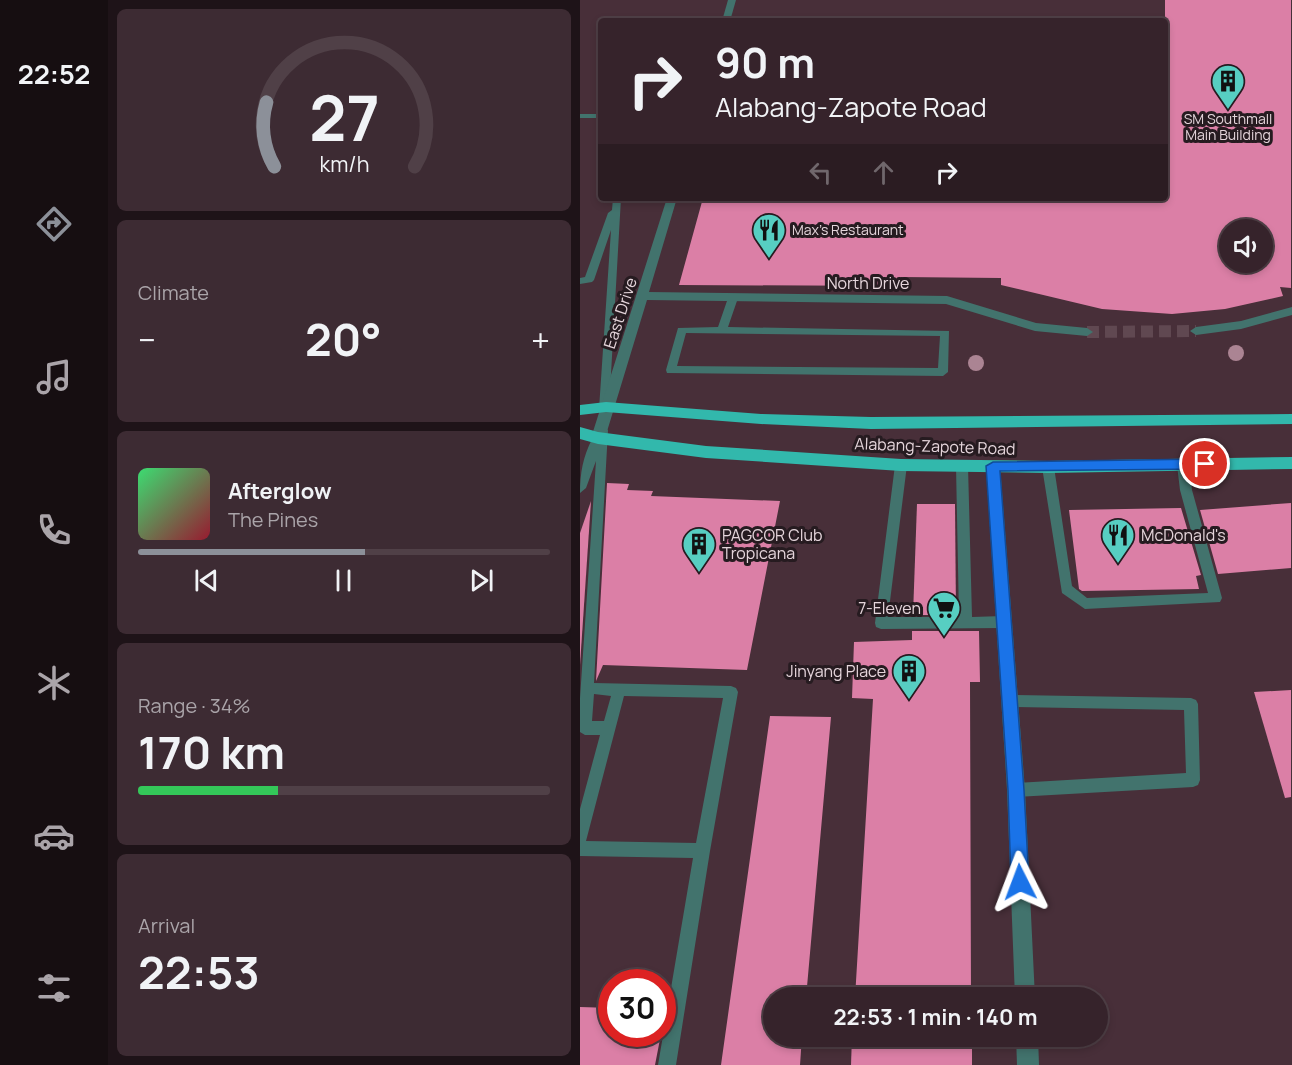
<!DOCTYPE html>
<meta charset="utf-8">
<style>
body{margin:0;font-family:Manrope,sans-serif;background:#3d2b33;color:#f1f3f6;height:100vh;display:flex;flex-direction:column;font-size:22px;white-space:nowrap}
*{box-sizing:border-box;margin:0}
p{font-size:20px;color:#aaa4a9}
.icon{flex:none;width:33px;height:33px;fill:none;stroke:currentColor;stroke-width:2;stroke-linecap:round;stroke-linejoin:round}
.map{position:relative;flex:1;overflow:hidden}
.drawer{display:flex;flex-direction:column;gap:9px;padding:9px;background:#1e1318;width:472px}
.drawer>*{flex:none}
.guide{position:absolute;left:18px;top:18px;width:570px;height:183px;border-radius:6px;box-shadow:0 3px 9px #0003,0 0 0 2px #504047;background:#36232b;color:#f1f3f6;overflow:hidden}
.buttons{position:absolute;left:639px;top:219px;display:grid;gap:12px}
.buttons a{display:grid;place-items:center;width:54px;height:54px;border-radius:50%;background:#36232b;box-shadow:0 3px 9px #0003,0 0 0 2px #504047;font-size:30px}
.speed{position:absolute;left:18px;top:969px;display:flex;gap:12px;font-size:30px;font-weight:700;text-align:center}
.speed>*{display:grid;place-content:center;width:78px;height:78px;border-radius:50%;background:#36232b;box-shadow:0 3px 9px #0003,0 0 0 2px #504047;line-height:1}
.speed .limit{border:9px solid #d22;background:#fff;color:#111}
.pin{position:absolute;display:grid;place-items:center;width:51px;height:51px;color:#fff;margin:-26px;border:3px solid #fff;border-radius:50%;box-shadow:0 2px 6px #0007}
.me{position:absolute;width:66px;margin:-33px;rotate:357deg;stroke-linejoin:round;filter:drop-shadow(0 0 4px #0008)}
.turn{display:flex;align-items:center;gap:21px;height:126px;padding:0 18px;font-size:27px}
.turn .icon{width:78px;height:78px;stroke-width:2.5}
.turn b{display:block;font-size:42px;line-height:51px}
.lanes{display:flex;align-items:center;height:57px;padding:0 18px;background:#0003;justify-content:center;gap:30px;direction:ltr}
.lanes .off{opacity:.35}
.big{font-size:45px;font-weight:700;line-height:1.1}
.drawer .widget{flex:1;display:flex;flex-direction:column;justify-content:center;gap:9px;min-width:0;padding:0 21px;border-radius:9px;background:#3d2b33}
.drawer .dial{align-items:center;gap:0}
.dial svg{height:156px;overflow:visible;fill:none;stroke:#504047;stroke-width:7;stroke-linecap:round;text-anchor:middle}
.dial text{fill:#f1f3f6;stroke:none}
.song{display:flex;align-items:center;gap:18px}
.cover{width:72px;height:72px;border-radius:9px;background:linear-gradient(135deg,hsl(140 70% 55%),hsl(350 70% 35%))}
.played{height:6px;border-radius:3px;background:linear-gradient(90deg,#8c9099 55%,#504047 55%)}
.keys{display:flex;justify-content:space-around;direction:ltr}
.heat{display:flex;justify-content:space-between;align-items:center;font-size:33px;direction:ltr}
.charge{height:9px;border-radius:4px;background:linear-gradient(90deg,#34c759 34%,#504047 0)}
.trip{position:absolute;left:183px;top:987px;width:345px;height:60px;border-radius:30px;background:#36232b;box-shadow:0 3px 9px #0003,0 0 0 2px #504047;font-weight:700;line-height:60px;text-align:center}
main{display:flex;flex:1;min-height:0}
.tab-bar{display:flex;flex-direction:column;width:108px;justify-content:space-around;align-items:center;background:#160e11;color:#aaa4a9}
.tab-bar .icon{width:42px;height:42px}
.tab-bar .active{color:#8c9099}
.tab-bar b{font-size:27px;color:#f1f3f6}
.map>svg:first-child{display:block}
.building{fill:#db7fa6;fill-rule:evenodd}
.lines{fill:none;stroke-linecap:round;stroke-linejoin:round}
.minor-tunnel{stroke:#604851;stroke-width:12;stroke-dasharray:12 6;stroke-linecap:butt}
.service{fill:#42736d;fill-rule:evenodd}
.minor{fill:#42736d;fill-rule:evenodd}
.trunk{fill:#32b8ac;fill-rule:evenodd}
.tree{fill:#ab8493}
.route{fill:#1a73e8;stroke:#114b97;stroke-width:1.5}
.labels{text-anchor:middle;stroke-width:6;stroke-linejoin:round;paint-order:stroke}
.far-poi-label{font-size:14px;fill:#e5d5db;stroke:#261b20}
.street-label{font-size:16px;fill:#e5d5db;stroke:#261b20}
.poi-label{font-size:16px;fill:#e5d5db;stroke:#261b20;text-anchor:start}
</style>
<main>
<nav class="tab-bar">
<b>22:52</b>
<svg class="icon active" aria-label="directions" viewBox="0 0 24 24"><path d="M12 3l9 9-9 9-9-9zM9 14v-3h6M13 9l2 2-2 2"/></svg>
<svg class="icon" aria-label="music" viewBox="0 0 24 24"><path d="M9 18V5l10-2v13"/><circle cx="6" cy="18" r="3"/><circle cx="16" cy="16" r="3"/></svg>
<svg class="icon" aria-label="phone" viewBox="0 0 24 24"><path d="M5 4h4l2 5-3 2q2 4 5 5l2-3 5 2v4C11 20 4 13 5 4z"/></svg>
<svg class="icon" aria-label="climate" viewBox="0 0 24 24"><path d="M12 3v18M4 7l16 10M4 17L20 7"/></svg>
<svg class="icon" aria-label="car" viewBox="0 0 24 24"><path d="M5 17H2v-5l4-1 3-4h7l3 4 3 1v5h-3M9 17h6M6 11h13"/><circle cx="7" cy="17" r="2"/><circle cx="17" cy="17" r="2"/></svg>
<svg class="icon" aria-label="filters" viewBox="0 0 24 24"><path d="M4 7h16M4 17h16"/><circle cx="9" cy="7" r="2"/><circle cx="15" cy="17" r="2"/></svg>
</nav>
<section class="drawer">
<div class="widget dial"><svg viewBox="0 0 100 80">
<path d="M14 69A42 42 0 1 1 86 69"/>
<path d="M14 69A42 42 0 0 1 10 36" stroke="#8c9099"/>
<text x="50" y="56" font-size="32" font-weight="700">27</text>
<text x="50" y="72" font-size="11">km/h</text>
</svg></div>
<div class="widget"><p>Climate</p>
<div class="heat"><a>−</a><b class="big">20°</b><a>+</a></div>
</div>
<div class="widget">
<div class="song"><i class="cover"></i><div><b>Afterglow</b><p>The Pines</p></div></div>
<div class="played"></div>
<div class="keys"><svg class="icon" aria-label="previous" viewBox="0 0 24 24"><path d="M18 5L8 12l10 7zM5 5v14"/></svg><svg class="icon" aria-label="pause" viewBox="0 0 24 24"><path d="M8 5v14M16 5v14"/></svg><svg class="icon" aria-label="next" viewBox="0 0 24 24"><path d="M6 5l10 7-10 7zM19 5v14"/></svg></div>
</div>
<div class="widget"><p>Range · 34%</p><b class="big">170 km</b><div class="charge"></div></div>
<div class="widget"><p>Arrival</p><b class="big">22:53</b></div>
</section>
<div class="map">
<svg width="712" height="1065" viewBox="0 0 712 1065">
<rect width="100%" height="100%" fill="#482f39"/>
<!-- building -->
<g class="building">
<path d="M 585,0 L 711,0 L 711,288 L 700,287 L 703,296 L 645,309 L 592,314 L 522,309 L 421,285 L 421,278 L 321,277 L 321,286 L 99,285 L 123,198 L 585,198 ZM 650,230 L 682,230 L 682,262 L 650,262 Z"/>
<polygon points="27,483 49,484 47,490 73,491 71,496 200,501 167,670 23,665 16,681"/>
<polygon points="11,501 0,665 0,533"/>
<polygon points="711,503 711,568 638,574 620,510"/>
<polygon points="337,504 375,504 376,615 333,615"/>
<polygon points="601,508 621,575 616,576 619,589 502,591 499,589 489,510"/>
<polygon points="332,631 399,631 400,682 390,682 391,998 275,998 293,699 272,698 274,642 332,640"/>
<polygon points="711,690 711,797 705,798 674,692"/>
<polygon points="190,716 251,717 226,998 194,998 194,1036 222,1036 220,1065 141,1065"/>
<polygon points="0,1007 32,1008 32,1034 81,1034 75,1065 0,1065"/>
<polygon points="272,1036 392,1036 392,1065 271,1065"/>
</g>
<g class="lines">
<!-- minor-tunnel -->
<polyline class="minor-tunnel" points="507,332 616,331"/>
<!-- service -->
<g class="service">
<rect x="0" y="114" width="21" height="4"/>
<polygon points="33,198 41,198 29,409 24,413 19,409 31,230 14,280 12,282 0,284 0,278 5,277 28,213 32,210"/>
<path d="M 153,295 L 158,298 L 148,327 L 369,331 L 368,372 L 363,376 L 87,373 L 86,370 L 98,328 L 138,327 L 148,298 ZM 106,333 L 360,336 L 358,368 L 97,366 Z"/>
<path d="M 23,426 L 28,430 L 14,683 L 151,686 L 156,688 L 158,692 L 130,851 L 96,1065 L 78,1065 L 113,858 L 0,856 L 0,809 L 20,735 L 5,735 L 0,732 L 0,698 L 16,461 L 6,488 L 0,493 C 0,473 3,457 12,439 C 15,434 17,433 19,427 ZM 14,694 L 31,696 L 24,721 L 12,721 ZM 44,696 L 143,698 L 116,843 L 6,841 Z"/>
<polygon points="321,461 327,465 308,617 379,617 376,466 382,462 388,466 392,617 423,616 428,618 429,622 428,626 423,628 301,629 296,627 295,623 315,465"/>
<polygon points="603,461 609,465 612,490 642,598 640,602 505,609 482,593 462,467 468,463 474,467 492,586 507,598 628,593 600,490 597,465"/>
<polygon points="429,695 611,698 616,700 618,704 620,780 618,785 613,787 436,797 431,795 429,790 431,785 436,783 606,773 604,710 429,707 424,705 422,701 424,697"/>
</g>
<!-- minor -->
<g class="minor">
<polygon points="148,0 156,0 150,21 142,21"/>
<polygon points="87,198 97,198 69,292 367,296 456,323 507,328 513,332 507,336 455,331 366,304 67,300 25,438 18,443 13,442 11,438"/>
<polygon points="712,307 712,315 661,329 616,335 610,331 616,327 661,321"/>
<polygon points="413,461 420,466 445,790 455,998 435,998 427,790 406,466"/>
<polygon points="436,1036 458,1036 459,1065 437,1065"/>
</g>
<!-- trunk -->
<g class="trunk">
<polygon points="26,402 181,414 291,417 712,414 712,424 291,429 181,424 26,412 0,415 0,405"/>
<polygon points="0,427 18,432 126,446 321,459 468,461 712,457 712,469 468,473 321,471 126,458 18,444 0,439"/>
</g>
</g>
<!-- trees -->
<g class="tree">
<circle cx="656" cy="353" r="8"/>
<circle cx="396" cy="363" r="8"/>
</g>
<!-- route -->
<polygon class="route" points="625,459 631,464 625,469 420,471 444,790 449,882 446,888 440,891 434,888 431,882 428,790 406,466 413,462"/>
<!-- icons -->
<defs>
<symbol id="building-pin" viewBox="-11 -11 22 30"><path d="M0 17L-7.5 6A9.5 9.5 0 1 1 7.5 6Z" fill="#57cec2" stroke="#261b20"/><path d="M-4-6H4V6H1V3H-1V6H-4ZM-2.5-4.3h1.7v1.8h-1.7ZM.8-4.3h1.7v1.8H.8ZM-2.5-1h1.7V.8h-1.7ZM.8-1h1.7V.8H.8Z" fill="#111"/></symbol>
<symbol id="restaurant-pin" viewBox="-11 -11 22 30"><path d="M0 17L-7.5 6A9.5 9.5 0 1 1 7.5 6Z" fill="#57cec2" stroke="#261b20"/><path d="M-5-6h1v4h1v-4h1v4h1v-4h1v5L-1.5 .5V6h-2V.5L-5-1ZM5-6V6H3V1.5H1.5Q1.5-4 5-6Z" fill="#111"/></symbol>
<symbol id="supermarket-pin" viewBox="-11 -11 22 30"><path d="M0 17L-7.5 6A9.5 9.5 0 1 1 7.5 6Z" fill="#57cec2" stroke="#261b20"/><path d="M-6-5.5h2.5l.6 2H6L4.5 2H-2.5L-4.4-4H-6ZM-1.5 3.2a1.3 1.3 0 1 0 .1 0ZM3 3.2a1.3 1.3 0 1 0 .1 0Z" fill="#111"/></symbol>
</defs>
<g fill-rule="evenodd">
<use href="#building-pin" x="629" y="62" width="38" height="52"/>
<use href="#restaurant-pin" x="170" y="211" width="38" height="52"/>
<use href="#restaurant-pin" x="519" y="516" width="38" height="52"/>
<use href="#building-pin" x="100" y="525" width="38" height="52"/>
<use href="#supermarket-pin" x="345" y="589" width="38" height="52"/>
<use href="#building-pin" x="310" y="652" width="38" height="52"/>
</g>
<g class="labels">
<!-- far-poi labels -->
<g class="far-poi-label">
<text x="648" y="124">SM Southmall<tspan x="648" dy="16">Main Building</tspan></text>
<text x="212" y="235" text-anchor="start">Max's Restaurant</text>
</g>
<!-- street labels -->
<g class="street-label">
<text x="288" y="289">North Drive</text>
<text transform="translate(40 313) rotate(-72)" y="6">East Drive</text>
<text transform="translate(355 446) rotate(2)" y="6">Alabang-Zapote Road</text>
</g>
<!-- poi labels -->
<g class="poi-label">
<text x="142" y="541">PAGCOR Club<tspan x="142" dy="18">Tropicana</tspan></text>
<text x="561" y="541">McDonald's</text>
<text x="341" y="614" text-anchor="end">7-Eleven</text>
<text x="306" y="677" text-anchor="end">Jinyang Place</text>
</g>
</g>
</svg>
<div class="buttons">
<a><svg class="icon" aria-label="sound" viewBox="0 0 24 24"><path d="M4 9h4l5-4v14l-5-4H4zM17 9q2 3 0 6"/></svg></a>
</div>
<div class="speed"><div class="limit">30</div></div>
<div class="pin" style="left:625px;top:464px;background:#d93025"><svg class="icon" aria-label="arrive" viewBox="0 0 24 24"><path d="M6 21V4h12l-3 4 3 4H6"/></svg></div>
<svg class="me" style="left:440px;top:882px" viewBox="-20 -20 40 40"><path d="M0-17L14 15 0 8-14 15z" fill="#1a73e8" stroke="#fff" stroke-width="4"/></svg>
<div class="trip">22:53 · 1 min · 140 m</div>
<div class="guide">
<div class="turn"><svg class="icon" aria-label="right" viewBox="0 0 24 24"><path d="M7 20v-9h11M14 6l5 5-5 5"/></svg><div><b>90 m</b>Alabang-Zapote Road</div></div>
<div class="lanes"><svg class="icon off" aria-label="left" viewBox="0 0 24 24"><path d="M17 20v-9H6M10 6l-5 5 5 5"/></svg><svg class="icon off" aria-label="ahead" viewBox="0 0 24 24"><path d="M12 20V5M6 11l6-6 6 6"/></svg><svg class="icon" aria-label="right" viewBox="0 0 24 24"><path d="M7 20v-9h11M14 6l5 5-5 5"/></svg></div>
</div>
</div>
</main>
